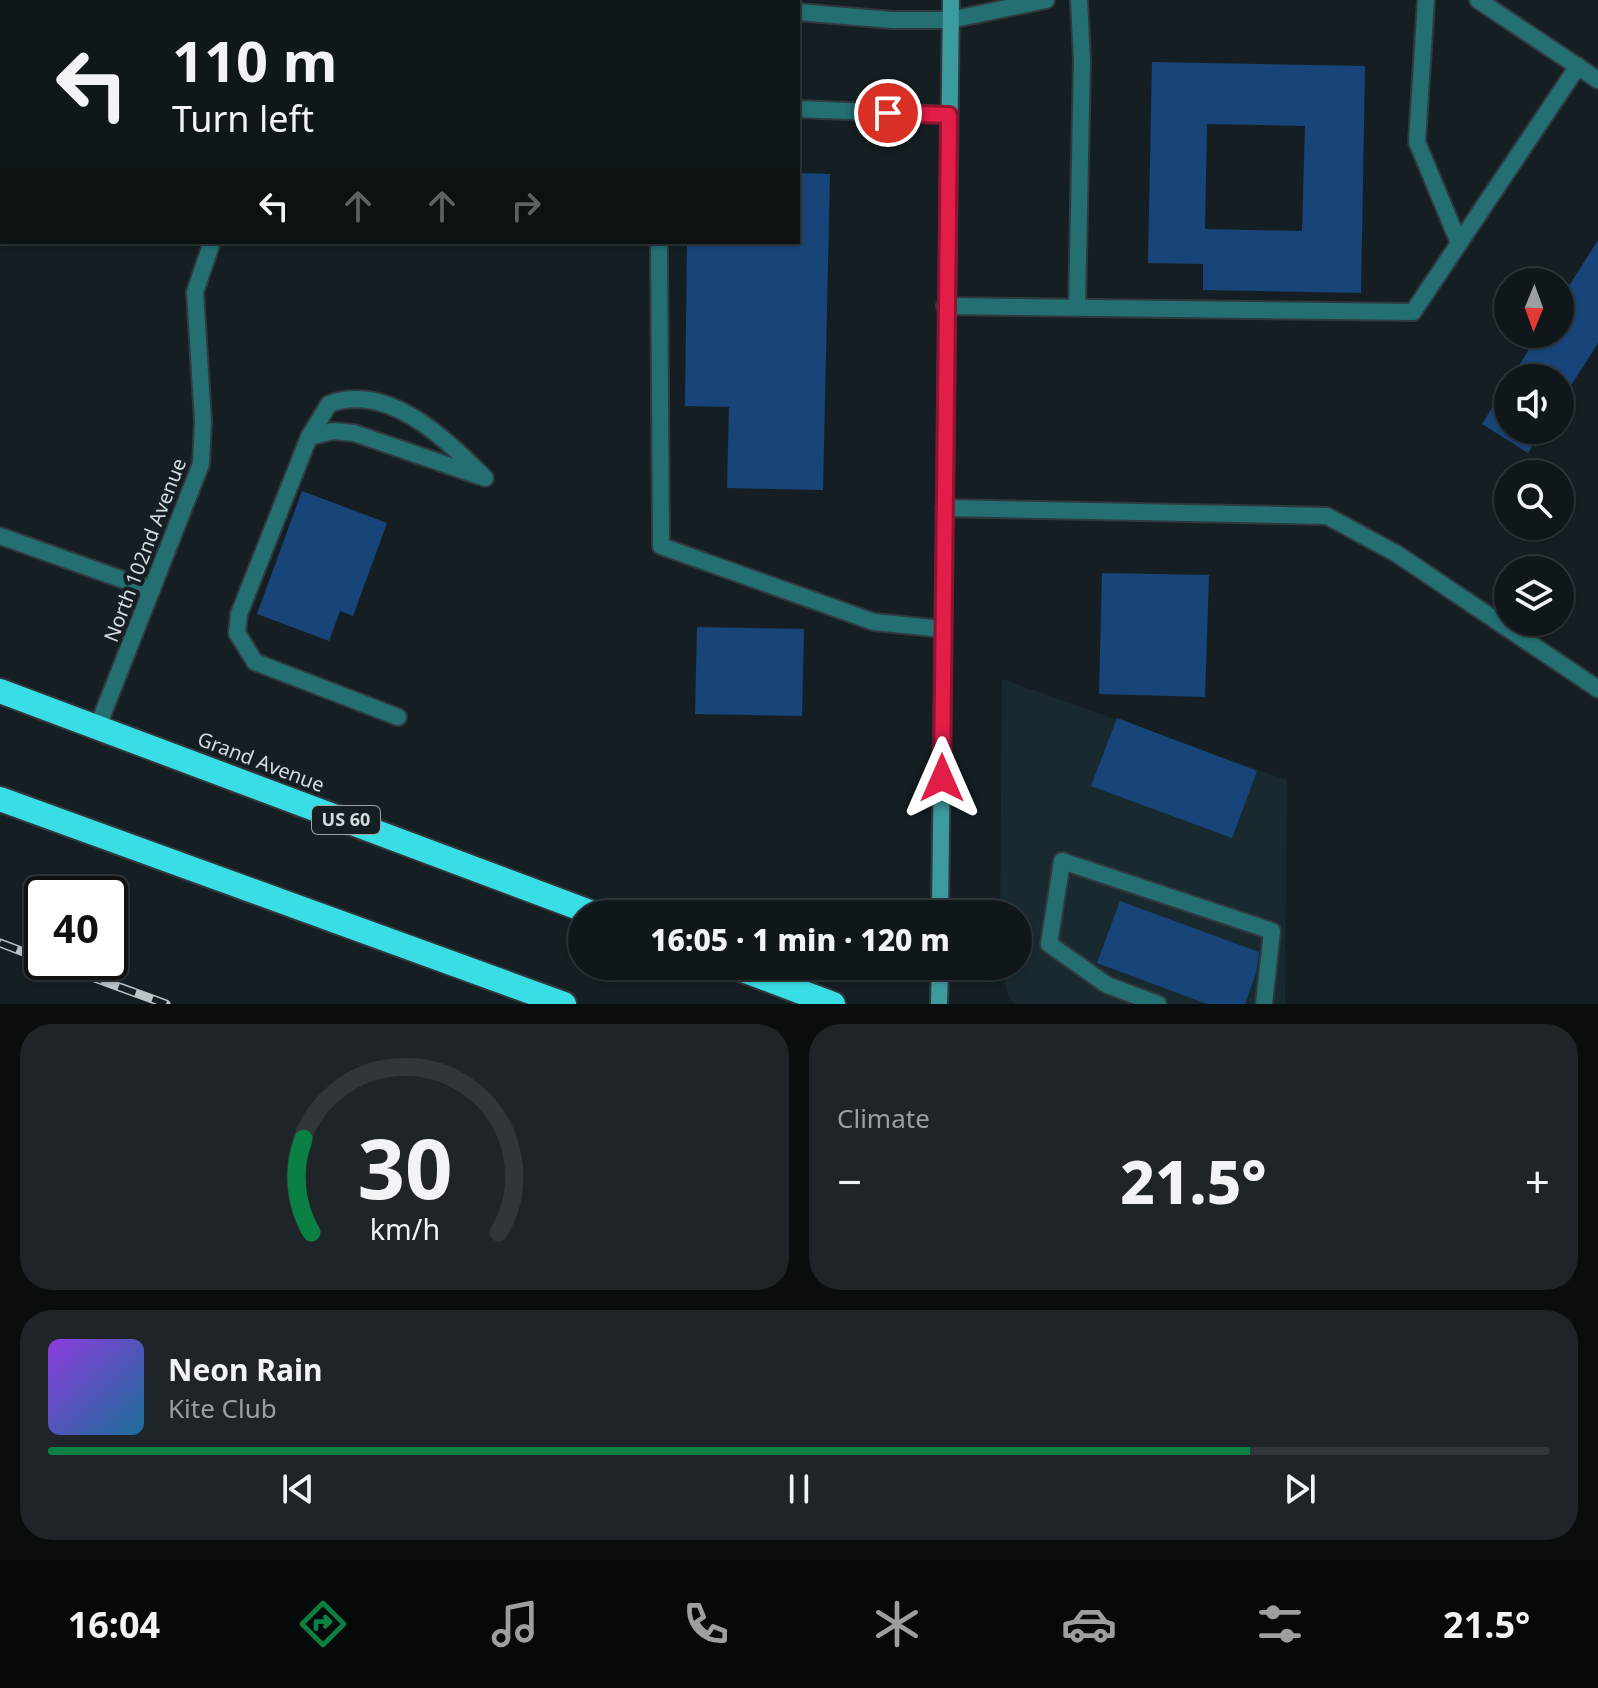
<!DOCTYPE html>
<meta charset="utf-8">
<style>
body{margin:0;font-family:"Noto Sans",sans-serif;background:#1e2427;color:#f1f3f6;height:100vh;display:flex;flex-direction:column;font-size:30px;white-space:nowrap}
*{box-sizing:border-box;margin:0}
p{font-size:26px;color:#9c9fa2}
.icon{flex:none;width:44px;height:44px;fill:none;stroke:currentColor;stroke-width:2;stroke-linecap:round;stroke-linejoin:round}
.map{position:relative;height:1004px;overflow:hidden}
.details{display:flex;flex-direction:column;gap:20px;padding:20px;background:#090d0e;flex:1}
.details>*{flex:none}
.top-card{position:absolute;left:0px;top:0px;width:800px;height:244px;box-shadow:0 2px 6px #0004,0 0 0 2px #303639;background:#10171a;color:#f1f3f6;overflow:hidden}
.needle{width:52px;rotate:181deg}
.controls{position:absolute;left:1494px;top:268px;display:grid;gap:16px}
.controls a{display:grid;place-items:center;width:80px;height:80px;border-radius:50%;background:#10171a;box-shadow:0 2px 6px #0004,0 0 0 2px #303639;font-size:40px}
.speed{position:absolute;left:24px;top:876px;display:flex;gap:16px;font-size:40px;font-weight:700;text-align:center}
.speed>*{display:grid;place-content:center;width:104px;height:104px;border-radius:50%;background:#10171a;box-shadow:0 2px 6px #0004,0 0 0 2px #303639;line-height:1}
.speed .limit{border:4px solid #111;border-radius:12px;background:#fff;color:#111}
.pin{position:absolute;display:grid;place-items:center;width:68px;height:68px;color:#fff;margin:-34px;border:4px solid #fff;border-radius:50%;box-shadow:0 2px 8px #0007}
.me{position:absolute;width:88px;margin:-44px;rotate:0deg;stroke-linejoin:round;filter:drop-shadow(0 0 6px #0008)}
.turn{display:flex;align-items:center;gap:28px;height:168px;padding:0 40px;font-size:36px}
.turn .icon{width:104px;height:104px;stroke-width:2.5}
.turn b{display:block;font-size:56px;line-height:68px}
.lanes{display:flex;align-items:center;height:76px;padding:0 40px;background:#0003;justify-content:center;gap:40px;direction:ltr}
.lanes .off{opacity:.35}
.big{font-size:60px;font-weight:800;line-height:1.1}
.details .card{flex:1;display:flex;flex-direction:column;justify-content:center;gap:12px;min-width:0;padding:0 28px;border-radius:32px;background:#1e2427}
.details .dial{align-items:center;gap:0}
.dial svg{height:208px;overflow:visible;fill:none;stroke:#303639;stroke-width:7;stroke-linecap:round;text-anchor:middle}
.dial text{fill:#f1f3f6;stroke:none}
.song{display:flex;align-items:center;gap:24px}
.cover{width:96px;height:96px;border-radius:12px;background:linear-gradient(135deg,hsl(270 70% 55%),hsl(200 70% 35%))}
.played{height:8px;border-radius:4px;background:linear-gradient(90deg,#0b8043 80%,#303639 80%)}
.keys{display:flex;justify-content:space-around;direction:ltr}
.heat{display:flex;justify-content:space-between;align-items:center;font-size:44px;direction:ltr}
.details .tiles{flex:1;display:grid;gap:20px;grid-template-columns:1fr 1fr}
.card:last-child{grid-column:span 2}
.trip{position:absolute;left:568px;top:900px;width:464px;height:80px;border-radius:40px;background:#10171a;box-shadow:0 2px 6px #0004,0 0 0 2px #303639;font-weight:800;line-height:80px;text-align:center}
.tabs{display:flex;height:128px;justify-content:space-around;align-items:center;background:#06090a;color:#9c9fa2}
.tabs .icon{width:56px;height:56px}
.tabs .selected{color:#0b8043}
.tabs b{font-size:36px;color:#f1f3f6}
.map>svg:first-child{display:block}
.built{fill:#182930}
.building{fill:#184579;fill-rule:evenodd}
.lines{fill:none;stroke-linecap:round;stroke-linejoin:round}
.lane-casing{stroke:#30393d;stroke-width:20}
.street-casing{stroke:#30393d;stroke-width:20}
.secondary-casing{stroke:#30393d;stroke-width:20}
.highway-casing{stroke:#30393d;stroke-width:28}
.lane{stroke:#236f72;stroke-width:16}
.street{stroke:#236f72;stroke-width:16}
.secondary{stroke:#3c9b9e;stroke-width:16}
.highway{stroke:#39dee4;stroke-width:24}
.rail-casing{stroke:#bdc4c7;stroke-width:9}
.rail{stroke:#151f23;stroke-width:6;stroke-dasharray:18;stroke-linecap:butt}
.route-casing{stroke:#92132f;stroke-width:20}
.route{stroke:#e11d48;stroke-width:14}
.labels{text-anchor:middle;stroke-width:8;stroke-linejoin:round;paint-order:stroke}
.shield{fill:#151f23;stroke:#9ba2a5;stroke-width:2}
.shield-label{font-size:18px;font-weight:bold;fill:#d4dadd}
.street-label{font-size:20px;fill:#d4dadd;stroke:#151f23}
</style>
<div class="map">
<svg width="1598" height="1004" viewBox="0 0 1598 1004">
<rect width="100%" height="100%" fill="#151f23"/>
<!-- built -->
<polygon class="built" points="1002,679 1287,780 1285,1004 1015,1004 1009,998 1000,966 1018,966 1018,914 1000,914"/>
<!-- building -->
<g class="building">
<path d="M 1152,62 L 1365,66 L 1361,293 L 1203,290 L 1203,264 L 1148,263 ZM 1207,124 L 1305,126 L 1302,231 L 1205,229 Z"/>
<polygon points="798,173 830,174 823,490 727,488 729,407 685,406 687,242 798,242"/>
<polygon points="1598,240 1598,343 1560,403 1560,378 1511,378 1539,334 1560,334 1560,300"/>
<polygon points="1508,382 1508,430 1542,430 1528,453 1482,424"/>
<polygon points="302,491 387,523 353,616 340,611 329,641 257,614"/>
<polygon points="1102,573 1209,575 1205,697 1099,694"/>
<polygon points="697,627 804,629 802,716 695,714"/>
<polygon points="1117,718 1257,771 1232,838 1091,786"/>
<polygon points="1120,901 1259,952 1256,973 1245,1004 1207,1004 1097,963"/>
</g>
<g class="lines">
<defs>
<g id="lane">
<polyline points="1426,0 1417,142 1459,243"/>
<polyline points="370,2 371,0"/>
<polyline points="798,109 949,115"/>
<polyline points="0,118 2,119"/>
<polyline points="659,242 661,546 874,622 943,629"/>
<polyline points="945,306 1413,312 1578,66"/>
<polyline points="1077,307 1082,61 1079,0"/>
<polyline points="309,437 333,431 354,433 479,476"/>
<polyline points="944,508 1327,516 1397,554 1598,689"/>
<path d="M 398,717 L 255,662 L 237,633 L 239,614 L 309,437 L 329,404 C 388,382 446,439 485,478"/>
<polyline points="1158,1004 1107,985 1049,944 1062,861 1272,931 1264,1004"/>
</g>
<g id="street">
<polyline points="684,0 695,2"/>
<polyline points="1478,0 1598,80"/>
<polyline points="300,2 300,0"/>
<polyline points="798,12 892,20 950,20 1046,0"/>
<polyline points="0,536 152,590"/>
<polyline points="98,726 201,464 203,421 195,292 212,242"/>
</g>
<g id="secondary">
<polyline points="940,914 951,0"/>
<polyline points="939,1004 940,966"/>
</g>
<g id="highway">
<polyline points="0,691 595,914"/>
<polyline points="0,799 564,1004"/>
<polyline points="732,966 833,1004"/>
</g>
</defs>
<!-- lane casing -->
<use href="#lane" class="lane-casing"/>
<!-- street casing -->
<use href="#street" class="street-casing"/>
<!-- secondary casing -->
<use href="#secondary" class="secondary-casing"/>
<!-- highway casing -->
<use href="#highway" class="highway-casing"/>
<!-- lane -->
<use href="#lane" class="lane"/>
<!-- street -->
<use href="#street" class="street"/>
<!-- secondary -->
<use href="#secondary" class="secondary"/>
<!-- highway -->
<use href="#highway" class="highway"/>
<defs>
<g id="rail">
<polyline points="0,943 42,959"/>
<polyline points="51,962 166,1004"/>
</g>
</defs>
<!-- rail casing -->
<use href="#rail" class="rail-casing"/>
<!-- rail -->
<use href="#rail" class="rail"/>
</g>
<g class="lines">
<defs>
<polyline id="route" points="888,113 949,115 942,778"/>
</defs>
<!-- route casing -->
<use href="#route" class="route-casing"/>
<!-- route -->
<use href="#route" class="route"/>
</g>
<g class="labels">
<!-- shield labels -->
<rect class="shield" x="312" y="806" width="68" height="28" rx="6"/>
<g class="shield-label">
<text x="346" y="826">US 60</text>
</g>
<!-- street labels -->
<g class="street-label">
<text transform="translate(145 550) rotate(-69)" y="7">North 102nd Avenue</text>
<text transform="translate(261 762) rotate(21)" y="7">Grand Avenue</text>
</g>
</g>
</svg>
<div class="controls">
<a><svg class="needle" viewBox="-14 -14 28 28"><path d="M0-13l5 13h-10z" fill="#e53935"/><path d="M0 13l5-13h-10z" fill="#9c9fa2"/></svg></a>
<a><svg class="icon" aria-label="sound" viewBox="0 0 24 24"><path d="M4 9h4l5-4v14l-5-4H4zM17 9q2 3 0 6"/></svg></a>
<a><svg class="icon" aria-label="search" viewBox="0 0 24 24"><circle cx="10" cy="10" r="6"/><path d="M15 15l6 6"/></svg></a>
<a><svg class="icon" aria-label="layers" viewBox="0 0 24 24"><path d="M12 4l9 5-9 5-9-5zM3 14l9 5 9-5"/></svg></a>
</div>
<div class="speed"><div class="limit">40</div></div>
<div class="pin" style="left:888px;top:113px;background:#d93025"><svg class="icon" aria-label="arrive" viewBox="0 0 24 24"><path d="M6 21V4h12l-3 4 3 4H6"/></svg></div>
<svg class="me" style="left:942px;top:778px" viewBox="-20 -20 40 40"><path d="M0-17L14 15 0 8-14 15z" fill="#e11d48" stroke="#fff" stroke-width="4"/></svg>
<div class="trip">16:05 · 1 min · 120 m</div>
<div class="top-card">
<div class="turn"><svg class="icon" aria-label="left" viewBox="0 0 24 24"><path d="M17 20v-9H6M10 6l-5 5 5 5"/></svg><div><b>110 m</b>Turn left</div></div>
<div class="lanes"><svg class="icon" aria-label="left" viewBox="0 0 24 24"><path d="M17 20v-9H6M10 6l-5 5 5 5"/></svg><svg class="icon off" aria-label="ahead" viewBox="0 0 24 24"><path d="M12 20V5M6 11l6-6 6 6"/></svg><svg class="icon off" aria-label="ahead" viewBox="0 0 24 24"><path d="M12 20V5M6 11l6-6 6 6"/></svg><svg class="icon off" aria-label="right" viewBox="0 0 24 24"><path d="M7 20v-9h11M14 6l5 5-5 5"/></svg></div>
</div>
</div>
<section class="details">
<div class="tiles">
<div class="card dial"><svg viewBox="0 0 100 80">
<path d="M14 69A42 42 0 1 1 86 69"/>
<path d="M14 69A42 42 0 0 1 11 33" stroke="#0b8043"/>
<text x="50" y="56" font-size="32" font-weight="700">30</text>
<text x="50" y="72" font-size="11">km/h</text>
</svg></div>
<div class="card"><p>Climate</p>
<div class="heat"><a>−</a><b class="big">21.5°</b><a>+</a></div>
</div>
<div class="card">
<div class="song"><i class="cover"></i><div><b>Neon Rain</b><p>Kite Club</p></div></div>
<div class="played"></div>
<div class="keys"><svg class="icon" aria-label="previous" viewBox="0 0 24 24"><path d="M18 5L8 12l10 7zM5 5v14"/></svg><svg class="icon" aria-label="pause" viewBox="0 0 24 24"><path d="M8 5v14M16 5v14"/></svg><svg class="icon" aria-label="next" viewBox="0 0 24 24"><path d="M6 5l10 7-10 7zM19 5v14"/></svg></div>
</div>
</div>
</section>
<nav class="tabs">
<b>16:04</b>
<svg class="icon selected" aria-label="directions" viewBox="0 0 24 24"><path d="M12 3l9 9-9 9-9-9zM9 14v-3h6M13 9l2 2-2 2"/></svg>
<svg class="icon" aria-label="music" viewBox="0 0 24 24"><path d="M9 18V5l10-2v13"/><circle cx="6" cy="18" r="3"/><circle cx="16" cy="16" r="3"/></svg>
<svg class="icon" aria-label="phone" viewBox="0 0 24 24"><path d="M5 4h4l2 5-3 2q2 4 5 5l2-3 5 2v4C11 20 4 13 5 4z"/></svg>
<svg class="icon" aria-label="climate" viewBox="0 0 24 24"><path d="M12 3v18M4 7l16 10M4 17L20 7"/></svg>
<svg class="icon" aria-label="car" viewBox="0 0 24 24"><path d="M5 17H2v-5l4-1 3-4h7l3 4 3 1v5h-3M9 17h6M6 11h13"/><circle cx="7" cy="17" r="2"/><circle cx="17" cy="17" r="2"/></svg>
<svg class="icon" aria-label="filters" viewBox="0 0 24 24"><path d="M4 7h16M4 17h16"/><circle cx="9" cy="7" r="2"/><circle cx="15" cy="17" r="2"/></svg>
<b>21.5°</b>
</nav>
